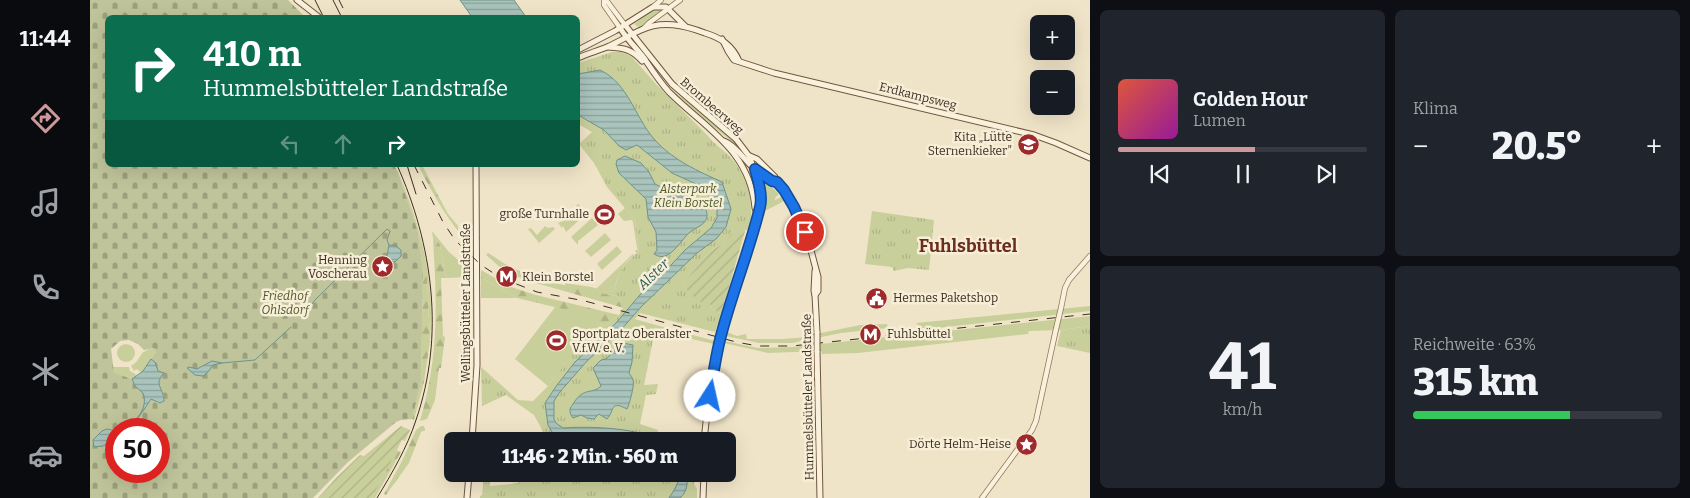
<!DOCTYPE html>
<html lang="de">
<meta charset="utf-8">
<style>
body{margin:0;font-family:Bitter,serif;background:#20242c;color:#f1f3f6;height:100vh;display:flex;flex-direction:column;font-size:19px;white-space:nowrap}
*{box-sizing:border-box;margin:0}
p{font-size:16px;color:#9ea1a6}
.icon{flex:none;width:28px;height:28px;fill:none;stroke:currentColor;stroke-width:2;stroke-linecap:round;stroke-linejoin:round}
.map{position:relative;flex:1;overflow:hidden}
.details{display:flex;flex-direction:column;gap:10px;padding:10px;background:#0d0f14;width:600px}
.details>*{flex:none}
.banner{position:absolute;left:15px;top:15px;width:475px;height:152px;border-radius:8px;box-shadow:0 5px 20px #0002;background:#0b6e4f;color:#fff;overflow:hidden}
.buttons{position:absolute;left:940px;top:15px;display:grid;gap:10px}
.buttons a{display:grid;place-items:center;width:45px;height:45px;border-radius:8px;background:#171b24;box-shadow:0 5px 20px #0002;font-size:25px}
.speed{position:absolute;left:15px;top:418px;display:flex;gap:10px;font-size:25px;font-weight:700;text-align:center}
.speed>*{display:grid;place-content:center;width:65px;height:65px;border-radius:50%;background:#171b24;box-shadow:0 5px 20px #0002;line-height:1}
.speed .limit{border:8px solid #d22;background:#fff;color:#111}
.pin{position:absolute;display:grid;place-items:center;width:42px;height:42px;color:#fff;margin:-21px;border:2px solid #fff;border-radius:50%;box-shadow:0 1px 5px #0007}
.me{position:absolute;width:55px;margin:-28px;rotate:10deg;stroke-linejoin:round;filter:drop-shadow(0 0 4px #0008)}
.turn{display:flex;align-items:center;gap:18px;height:105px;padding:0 15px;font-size:22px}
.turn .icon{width:65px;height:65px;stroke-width:2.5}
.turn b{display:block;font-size:35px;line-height:42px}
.lanes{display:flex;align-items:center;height:48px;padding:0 15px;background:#0003;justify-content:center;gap:25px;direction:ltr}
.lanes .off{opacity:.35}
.big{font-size:38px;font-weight:800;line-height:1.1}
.details .widget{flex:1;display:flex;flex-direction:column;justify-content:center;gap:8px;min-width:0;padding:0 18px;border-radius:8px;background:#20242c}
.details .dial{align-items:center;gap:0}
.dial b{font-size:65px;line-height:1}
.song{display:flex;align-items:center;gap:15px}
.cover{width:60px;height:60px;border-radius:8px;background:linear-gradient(135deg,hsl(10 70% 55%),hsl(300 70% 35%))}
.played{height:5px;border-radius:2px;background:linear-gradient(90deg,#cc999b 55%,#363941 55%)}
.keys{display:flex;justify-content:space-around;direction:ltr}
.heat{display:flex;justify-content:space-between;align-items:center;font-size:28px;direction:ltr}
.charge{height:8px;border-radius:4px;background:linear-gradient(90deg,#34c759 63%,#363941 0)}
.details .tiles{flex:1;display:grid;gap:10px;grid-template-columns:repeat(2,1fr)}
.trip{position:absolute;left:354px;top:432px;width:292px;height:50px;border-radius:8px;background:#171b24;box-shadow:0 5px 20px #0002;font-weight:800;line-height:50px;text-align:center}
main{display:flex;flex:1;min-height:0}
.tabs{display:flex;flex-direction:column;width:90px;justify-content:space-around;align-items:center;background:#090b0e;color:#9ea1a6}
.tabs .icon{width:35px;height:35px}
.tabs .selected{color:#cc999b}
.tabs b{font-size:22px;color:#f1f3f6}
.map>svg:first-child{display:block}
.grass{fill:#c9cf9b}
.forest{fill:url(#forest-firs)}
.cemetery{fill:url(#cemetery-stones);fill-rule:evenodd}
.park{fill:url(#park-tufts)}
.garden{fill:url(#garden-furrows)}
.water{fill:url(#water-rules);stroke:#6f938a}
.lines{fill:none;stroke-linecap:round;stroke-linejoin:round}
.stream{stroke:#6f938a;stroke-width:1}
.tertiary-casing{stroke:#8d765c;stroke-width:6}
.secondary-casing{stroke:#6f573f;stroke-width:7}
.tertiary{stroke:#faf1dc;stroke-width:4.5}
.secondary{stroke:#faf1dc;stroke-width:5}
.tram{stroke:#3d2e20;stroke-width:1}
.rail{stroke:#3d2e20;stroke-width:1;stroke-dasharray:9 9;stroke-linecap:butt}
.tertiary-bridge-casing{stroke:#8d765c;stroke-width:6;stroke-linecap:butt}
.secondary-bridge-casing{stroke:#6f573f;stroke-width:7;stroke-linecap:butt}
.tertiary-bridge{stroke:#faf1dc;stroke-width:4.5}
.secondary-bridge{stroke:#faf1dc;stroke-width:5}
.route-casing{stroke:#114b97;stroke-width:12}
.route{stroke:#1a73e8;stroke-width:9}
.labels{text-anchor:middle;stroke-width:5;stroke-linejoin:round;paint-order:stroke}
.street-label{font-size:12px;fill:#3d2e20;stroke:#f7eed8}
.poi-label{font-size:12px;fill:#3d2e20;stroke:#f7eed8;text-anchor:end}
.park-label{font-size:12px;font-style:italic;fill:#4d5a26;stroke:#f7eed8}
.water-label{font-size:14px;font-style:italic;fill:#2f5d5a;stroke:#f7eed8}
.district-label{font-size:18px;font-weight:bold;fill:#6b2e1e;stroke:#f7eed8}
</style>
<main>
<nav class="tabs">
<b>11:44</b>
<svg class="icon selected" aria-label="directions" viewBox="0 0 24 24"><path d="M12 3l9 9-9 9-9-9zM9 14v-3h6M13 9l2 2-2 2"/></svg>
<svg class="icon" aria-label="music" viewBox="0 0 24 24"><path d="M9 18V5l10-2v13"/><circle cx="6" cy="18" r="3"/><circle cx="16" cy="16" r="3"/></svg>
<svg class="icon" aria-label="phone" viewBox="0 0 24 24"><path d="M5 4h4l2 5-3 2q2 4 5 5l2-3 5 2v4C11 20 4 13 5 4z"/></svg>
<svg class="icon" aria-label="climate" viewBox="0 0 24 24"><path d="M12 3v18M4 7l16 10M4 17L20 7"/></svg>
<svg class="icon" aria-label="car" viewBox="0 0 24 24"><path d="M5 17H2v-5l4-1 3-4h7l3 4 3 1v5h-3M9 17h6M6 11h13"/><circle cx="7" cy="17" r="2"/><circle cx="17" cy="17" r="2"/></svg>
</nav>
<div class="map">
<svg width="1000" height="498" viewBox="0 0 1000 498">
<defs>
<pattern id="forest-firs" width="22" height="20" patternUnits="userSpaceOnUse" patternTransform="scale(1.25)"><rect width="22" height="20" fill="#c9cf9b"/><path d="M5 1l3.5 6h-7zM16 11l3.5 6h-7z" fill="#aeb285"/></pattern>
<pattern id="cemetery-stones" width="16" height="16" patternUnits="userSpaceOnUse" patternTransform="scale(1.25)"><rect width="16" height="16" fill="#bfc49a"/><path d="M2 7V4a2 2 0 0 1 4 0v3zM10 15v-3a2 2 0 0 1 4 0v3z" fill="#9ca07d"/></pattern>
<pattern id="park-tufts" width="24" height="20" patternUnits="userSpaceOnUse" patternTransform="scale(1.25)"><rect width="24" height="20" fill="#c9cf9b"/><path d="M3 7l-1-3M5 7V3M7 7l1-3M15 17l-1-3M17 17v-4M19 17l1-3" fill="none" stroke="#aeb285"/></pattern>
<pattern id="garden-furrows" width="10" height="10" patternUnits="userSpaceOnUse" patternTransform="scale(1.25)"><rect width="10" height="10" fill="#c9cf9b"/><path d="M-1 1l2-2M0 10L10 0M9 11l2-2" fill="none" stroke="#aeb285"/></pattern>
<pattern id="water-rules" width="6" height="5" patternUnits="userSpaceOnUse" patternTransform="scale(1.25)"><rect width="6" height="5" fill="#a9c4bc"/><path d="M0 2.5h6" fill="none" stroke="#8ba098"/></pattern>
</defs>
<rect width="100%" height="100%" fill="#f0e4c8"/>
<!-- grass -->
<g class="grass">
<polygon points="568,9 574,9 550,28 544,24 563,10"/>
<path d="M 575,83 C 599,108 639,123 654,155 L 644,143 L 600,109 Z"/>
<path d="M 308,172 C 331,226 345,281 340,340 L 337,278 L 333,272 L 328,232 Z"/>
<polygon points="675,181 689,194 685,198 685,200 691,197 694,201 675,211 673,183"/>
<polygon points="488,204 501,216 499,217 496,214 476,232 473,226 472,228 468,223 478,219 478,215"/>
<polygon points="535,208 545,220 549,251 546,253 545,250 548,250 547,248 543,222 542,220 534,221 528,214"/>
<polygon points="502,218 508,225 488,241 488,245 481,237"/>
<polygon points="455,226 458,228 463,227 465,229 449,243 438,229 441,228 447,235"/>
<polygon points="342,231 359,252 381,271 381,277 357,278 355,274 350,245 345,238 343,239"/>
<polygon points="515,233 521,240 501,257 495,251"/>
<polygon points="527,246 532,252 512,270 507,264"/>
<path d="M 543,254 L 544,255 C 530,267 528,274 524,291 L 519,292 L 506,289 Z"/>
<polygon points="391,278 427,298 391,298"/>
<polygon points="466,306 511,318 458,386 425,359"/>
<polygon points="1000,306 1000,311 847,328 831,328 826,323"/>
<polygon points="1000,316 1000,326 971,330 939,331 938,334 768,353 732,354 731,351 678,353 634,343 634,341 668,348 702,347"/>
<polygon points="797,324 798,328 751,333 702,343 669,343 636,336 637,332 647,336 656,334 657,339 692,339 731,336 731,333 770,325"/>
<circle cx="36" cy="353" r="9"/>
<path d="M 64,348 L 66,352 L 53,371 L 51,372 L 46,369 L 44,371 L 41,366 C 54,358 46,352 64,348 Z"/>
<polygon points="23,367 39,367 40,371 47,375 42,379 24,374"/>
<polygon points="597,483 604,484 607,489 607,498 590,498 595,492"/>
</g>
<!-- forest -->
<g class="forest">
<path d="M 328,165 L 332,165 L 358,214 L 368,226 L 368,230 L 372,234 L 381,238 L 381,247 C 359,222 343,195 328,165 Z"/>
<path d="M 345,238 L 350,245 L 355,274 L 357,278 L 351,278 L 353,336 L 355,337 L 351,368 L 349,368 L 345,400 L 337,419 L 330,421 C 349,356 347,305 343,239 Z"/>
<path d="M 398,253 C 407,258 415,265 425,269 C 457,284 492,288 526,296 L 531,300 L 534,308 L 435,280 L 412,269 L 396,255 Z"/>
<polygon points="391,270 421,287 446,295 529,315 515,326 506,323 510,318 427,298 391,278"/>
<polygon points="333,272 336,272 337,278 340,341 334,382 324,420 322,419 331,382"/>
<polygon points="566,325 625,341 624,344 565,331"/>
<polygon points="331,426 334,426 335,430 331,432 319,463 296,495 294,494 312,461 326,430"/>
<polygon points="306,450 311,452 285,498 282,498"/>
</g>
<!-- cemetery -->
<path class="cemetery" d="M 0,0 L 198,0 L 215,17 L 18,18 L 18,165 L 304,165 L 308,172 L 328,232 L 333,272 L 331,382 L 322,419 L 311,420 L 306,422 L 258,462 L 223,498 L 0,498 ZM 39,340 L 48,344 L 54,350 L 64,348 L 66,352 L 61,359 L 65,362 L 67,369 L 71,376 L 68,384 L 74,396 L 73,402 L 68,403 L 62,399 L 59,400 L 48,421 L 40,429 L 69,429 L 69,471 L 26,471 L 26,440 L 22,443 L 12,431 L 17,429 L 26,431 L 26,429 C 40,429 61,409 54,395 C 51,388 44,387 42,379 L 24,373 L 21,349 L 30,341 Z"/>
<!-- park -->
<g class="park">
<path d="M 522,52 L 531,52 L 541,56 L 566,84 L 617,135 C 625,145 634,150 642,159 C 658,177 665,206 659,229 L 641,234 L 633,244 L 620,251 L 592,285 L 621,305 L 622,309 L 631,314 L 625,332 L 550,313 L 545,319 L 566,325 L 554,385 L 568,384 L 566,394 L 556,395 L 550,424 L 568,430 L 566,438 L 573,441 L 461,441 L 456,437 L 444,415 L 416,395 L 392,406 L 391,367 L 428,400 L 443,401 L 458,386 L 506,323 L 515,326 L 529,315 L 533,308 L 531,300 L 526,296 L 475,286 L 475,283 L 501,287 L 519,292 L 524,291 C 530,268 531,267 549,251 L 545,220 L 517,187 L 504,163 L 489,144 L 502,132 L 488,124 L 488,63 Z"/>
<polygon points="782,211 844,220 839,270 818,268 804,271 802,267 775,264"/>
<polygon points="1000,326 1000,353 967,346 971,330"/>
<polygon points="384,474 399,474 400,486 422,484 463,474 604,474 604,484 597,483 595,492 590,498 390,498 390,496 392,495 394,475"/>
</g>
<!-- garden -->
<g class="garden">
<polygon points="656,228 631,314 622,309 621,305 608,301 592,285 620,251 633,244 641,234"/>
<polygon points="311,426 320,430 315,441 312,440 282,498 228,498 246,478 270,455 274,456"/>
</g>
<!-- water -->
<g class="water">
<polygon points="370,0 424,0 436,17 382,17"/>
<path d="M 510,70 C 538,83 545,117 564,139 C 582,160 610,172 632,182 L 641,209 L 636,227 L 626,239 L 607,253 L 551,307 L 530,331 L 497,361 L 469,393 L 464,401 L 464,419 L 466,423 L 473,428 C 503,426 547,428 573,441 L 540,441 L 472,437 L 463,434 L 458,425 L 455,403 L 467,385 L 485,362 L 526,323 L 555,289 L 570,277 L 595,250 L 621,228 L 627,218 L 627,206 L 621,194 L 606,184 L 582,173 L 547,145 L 536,150 L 529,146 L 514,130 L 488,115 L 488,74 Z"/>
<path d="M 535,156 L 551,163 L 559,172 L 565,184 L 571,187 L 589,187 L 598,195 L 601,202 L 612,206 L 616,210 C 621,224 607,226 599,233 C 590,241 579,264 564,254 L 567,250 L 566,232 L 558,217 L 556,199 L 529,173 L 526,164 L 527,160 Z"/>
<polygon points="299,245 306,246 311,250 311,256 305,262 300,261 297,256"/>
<path d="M 533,343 L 543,345 L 542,362 L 539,373 C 540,375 543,378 543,380 C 545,385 539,405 537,409 C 520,400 525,410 517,419 L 509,414 L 504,419 L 497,418 L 491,415 L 483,418 L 481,415 C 479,410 480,408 483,404 C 494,386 502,395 511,386 L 503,368 L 511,360 L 516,359 Z"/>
<path d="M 61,359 L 65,362 L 68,371 L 74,373 C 63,385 74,388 74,401 L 70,403 L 61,399 L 43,426 L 40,429 L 33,429 C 45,423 59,408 53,393 L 45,386 L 42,379 L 53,371 Z"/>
<polygon points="122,361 132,363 123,365 118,372 113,376 105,375 97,368 99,367 107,369"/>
<polygon points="17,429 26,431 26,440 13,446 4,447 3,440 12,431"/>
<path d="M 588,474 L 597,474 C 598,483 597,492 590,498 L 579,498 C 584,490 590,483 588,474 Z"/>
</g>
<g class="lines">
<!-- stream -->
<g class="stream">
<polyline points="214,314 225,300 297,229 300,231 297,240 299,245"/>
<polyline points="132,363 165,360 201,327"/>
</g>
<defs>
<g id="tertiary">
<polyline points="514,0 514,5 530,28"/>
<polyline points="516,0 535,25"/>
<polyline points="563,7 571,0"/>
<polyline points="553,29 559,23 590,0"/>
<polyline points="971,308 975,288 979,280 1000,256"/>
<polyline points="892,498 942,430 946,421 966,329"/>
</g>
<g id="secondary">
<polyline points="207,0 230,18"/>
<polyline points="535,25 582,84 646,139 659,156 667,177 670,208 667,213 664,233 632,332 617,413 614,441"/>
<path d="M 530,28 C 537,39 546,48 554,58 C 562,70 569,81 579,92 C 616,129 660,150 665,208 L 667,213"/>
<polyline points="632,39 638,51 644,60 684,73 944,135 966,143 1000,158"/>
<path d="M 518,47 C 533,48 542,49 552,61"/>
<polyline points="488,50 525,31 563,7 576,7 595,26"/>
<path d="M 488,58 C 497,54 507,51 517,47 C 529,42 539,35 551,30 C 572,20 594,25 615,33 C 631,38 642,45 649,61"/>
<path d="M 634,141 C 644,145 648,152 655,159 C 662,168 676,179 687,182"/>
<polyline points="660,156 667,159 685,177 709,216 719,243 728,277 728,291 725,295"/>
<polyline points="725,271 724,291 725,295 727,333"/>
<polyline points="727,351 730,498"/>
<polyline points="382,441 387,365 386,165"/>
<polyline points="377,498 379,474"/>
<polyline points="613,498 614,474"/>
</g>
</defs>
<!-- tertiary casing -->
<use href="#tertiary" class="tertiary-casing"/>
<!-- secondary casing -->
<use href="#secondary" class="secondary-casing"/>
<!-- tertiary -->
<use href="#tertiary" class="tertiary"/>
<!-- secondary -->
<use href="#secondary" class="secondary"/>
<!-- tram -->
<g class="tram">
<polyline points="225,0 234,18"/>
<polyline points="243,0 252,18"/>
<polyline points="317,165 326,194"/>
<path d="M 287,498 C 302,473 317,448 326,420 C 355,336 343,245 307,165"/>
</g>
<!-- rail -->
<g class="rail">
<polyline points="249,0 258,18"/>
<polyline points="324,165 353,222 365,240 391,265 411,278 447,292 495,301 646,342 668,346 702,346 1000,314"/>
</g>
<defs>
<polyline id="tertiary-bridge" points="966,329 971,308"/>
<polyline id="secondary-bridge" points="727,333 727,351"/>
</defs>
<!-- tertiary-bridge casing -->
<use href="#tertiary-bridge" class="tertiary-bridge-casing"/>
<!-- secondary-bridge casing -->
<use href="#secondary-bridge" class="secondary-bridge-casing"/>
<!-- tertiary-bridge -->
<use href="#tertiary-bridge" class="tertiary-bridge"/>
<!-- secondary-bridge -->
<use href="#secondary-bridge" class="secondary-bridge"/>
</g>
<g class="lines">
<defs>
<path id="route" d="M 620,396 C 623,375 626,353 632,332 C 643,290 660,249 670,207 C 673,196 668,180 665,169 L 682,181 L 687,182 L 694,190 L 704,207 L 715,232"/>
</defs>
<!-- route casing -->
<use href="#route" class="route-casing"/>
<!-- route -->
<use href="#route" class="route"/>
</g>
<!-- icons -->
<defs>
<symbol id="school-disc" viewBox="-11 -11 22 22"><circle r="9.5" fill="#9e2a2b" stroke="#f7eed8"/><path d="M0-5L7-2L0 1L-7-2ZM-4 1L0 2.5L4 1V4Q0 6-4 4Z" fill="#fff"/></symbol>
<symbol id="stadium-disc" viewBox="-11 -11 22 22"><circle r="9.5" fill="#9e2a2b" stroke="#f7eed8"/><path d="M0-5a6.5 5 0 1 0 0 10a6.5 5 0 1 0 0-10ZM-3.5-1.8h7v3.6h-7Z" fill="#fff"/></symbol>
<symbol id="sight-disc" viewBox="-11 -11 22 22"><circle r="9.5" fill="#9e2a2b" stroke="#f7eed8"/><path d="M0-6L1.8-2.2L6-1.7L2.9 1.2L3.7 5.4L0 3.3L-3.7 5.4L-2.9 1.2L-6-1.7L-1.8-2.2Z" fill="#fff"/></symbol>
<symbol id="metro-disc" viewBox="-11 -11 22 22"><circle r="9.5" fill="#9e2a2b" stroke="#f7eed8"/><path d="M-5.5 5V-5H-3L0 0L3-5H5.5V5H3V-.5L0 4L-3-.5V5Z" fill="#fff"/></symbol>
<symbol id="civic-disc" viewBox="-11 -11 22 22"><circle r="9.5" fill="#9e2a2b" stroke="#f7eed8"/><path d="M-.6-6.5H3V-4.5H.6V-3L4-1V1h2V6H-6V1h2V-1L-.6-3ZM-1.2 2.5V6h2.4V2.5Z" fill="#fff"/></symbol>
</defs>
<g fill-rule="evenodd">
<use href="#school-disc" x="926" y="132" width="25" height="25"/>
<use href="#stadium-disc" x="502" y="202" width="25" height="25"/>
<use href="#sight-disc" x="280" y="254" width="25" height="25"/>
<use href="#metro-disc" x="404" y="264" width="25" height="25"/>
<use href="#civic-disc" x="774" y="286" width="25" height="25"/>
<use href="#metro-disc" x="768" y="322" width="25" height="25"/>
<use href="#stadium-disc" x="454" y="328" width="25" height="25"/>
<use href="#sight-disc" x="924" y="432" width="25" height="25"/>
</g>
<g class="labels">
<!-- street labels -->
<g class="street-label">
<text transform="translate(828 96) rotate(14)" y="4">Erdkampsweg</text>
<text transform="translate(622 106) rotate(41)" y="4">Brombeerweg</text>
<text transform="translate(376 303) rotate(-90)" y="4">Wellingsbütteler Landstraße</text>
<text transform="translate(718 397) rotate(-91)" y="4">Hummelsbütteler Landstraße</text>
</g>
<!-- poi labels -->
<g class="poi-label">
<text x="922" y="141">Kita „Lütte<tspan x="922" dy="14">Sternenkieker"</tspan></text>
<text x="499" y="218">große Turnhalle</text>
<text x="277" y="264">Henning<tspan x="277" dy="14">Voscherau</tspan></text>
<text x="432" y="281" text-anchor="start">Klein Borstel</text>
<text x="803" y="302" text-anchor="start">Hermes Paketshop</text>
<text x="482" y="338" text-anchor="start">Sportplatz Oberalster<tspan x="482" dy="14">V.f.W. e. V.</tspan></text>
<text x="797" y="338" text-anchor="start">Fuhlsbüttel</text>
<text x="921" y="448">Dörte Helm-Heise</text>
</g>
<!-- park labels -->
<g class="park-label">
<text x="598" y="193">Alsterpark<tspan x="598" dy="14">Klein Borstel</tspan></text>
<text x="195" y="300">Friedhof<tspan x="195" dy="14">Ohlsdorf</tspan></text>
</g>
<!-- water labels -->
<g class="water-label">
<text transform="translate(563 274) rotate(-44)" y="5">Alster</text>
</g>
<!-- district labels -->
<g class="district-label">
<text x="878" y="252">Fuhlsbüttel</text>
</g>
</g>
</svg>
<div class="buttons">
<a>+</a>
<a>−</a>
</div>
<div class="speed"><div class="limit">50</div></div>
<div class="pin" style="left:715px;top:232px;background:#d93025"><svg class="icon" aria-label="arrive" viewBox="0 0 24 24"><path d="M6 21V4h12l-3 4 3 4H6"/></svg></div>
<svg class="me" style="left:620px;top:396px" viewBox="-20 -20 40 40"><circle r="19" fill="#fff"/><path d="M0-13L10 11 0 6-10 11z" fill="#1a73e8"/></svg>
<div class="trip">11:46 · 2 Min. · 560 m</div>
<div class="banner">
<div class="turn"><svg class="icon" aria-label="right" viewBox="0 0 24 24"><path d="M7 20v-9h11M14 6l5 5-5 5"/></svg><div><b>410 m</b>Hummelsbütteler Landstraße</div></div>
<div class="lanes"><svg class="icon off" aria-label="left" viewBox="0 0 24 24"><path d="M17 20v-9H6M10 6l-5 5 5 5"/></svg><svg class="icon off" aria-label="ahead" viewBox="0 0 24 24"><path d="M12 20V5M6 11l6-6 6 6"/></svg><svg class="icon" aria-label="right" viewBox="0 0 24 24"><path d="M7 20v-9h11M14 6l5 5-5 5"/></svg></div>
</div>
</div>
<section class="details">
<div class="tiles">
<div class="widget">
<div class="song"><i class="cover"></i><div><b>Golden Hour</b><p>Lumen</p></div></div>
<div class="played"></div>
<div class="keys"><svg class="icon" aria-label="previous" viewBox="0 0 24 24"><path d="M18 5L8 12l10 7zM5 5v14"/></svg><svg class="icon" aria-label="pause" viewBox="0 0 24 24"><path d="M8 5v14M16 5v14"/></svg><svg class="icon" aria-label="next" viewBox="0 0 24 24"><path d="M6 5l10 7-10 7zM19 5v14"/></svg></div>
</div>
<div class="widget"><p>Klima</p>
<div class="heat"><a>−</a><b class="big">20.5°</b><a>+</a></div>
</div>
<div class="widget dial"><b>41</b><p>km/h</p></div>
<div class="widget"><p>Reichweite · 63%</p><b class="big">315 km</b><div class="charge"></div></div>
</div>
</section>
</main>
